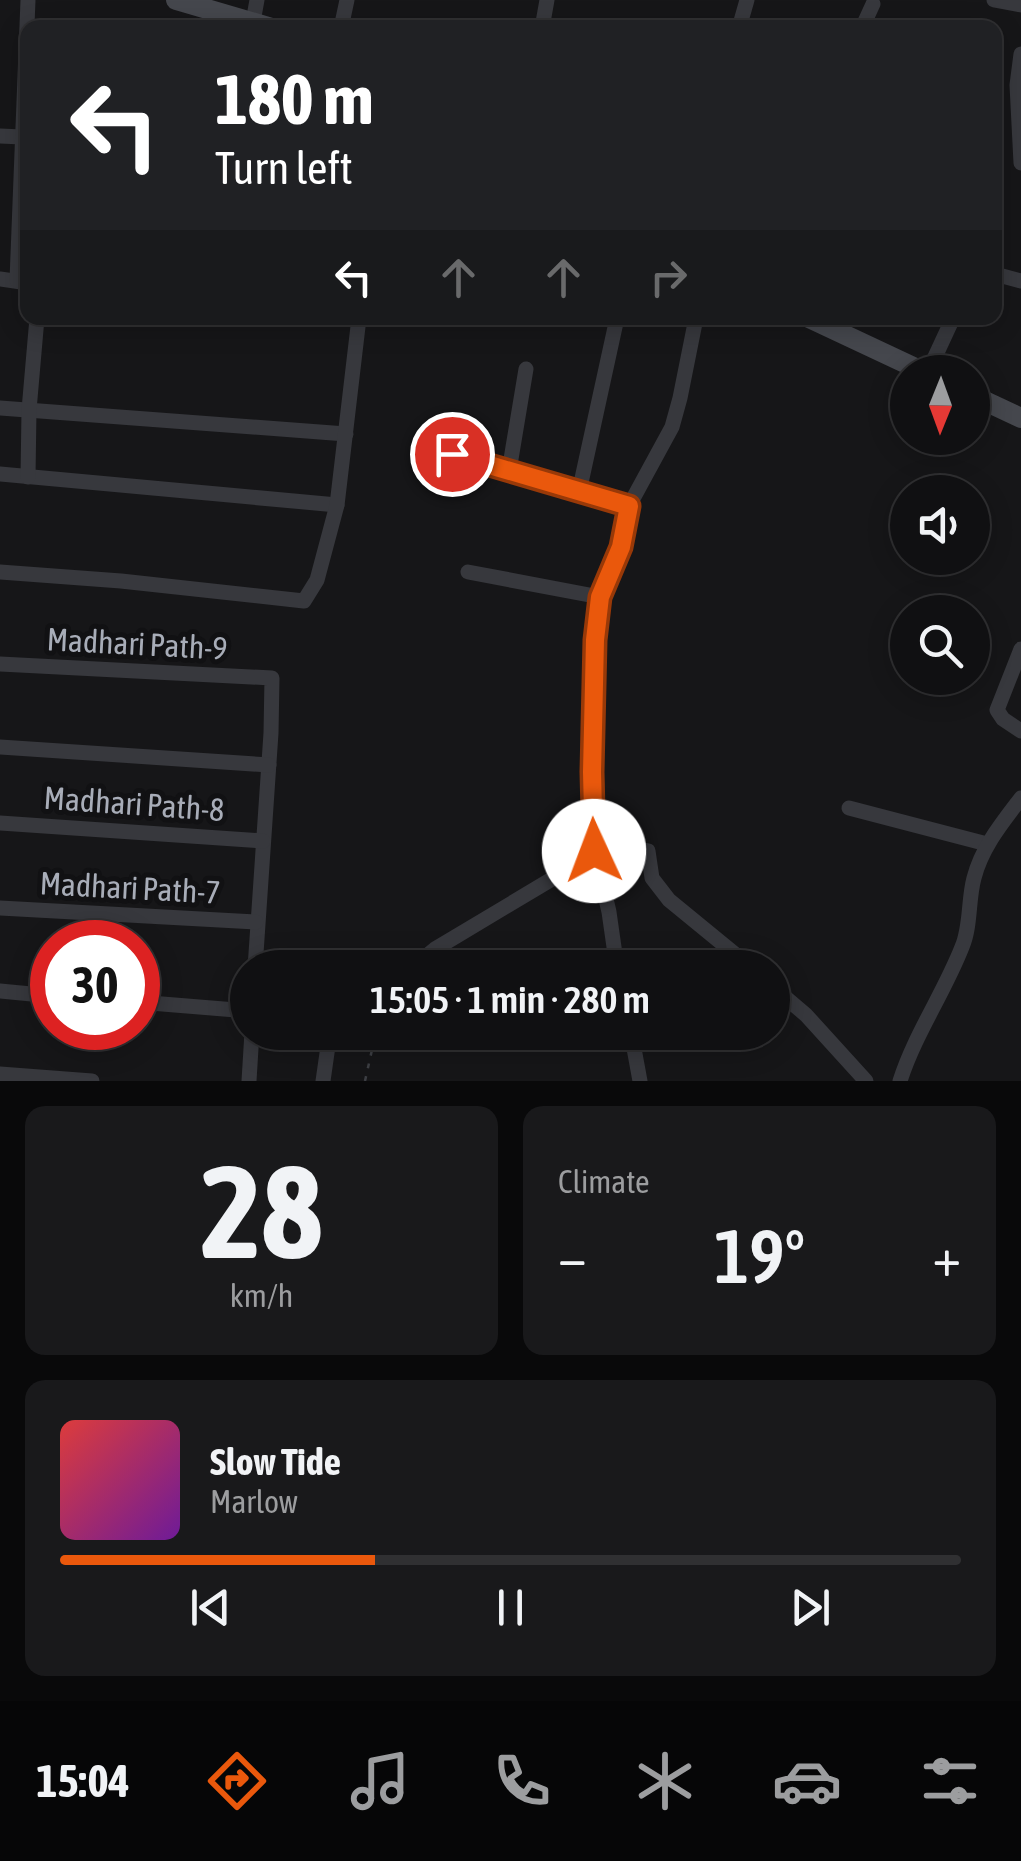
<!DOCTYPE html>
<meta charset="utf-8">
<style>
body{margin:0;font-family:"Asap Condensed",sans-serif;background:#19191b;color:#f1f3f6;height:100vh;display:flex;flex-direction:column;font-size:38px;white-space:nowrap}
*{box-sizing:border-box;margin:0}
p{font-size:32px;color:#9c9d9f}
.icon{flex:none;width:55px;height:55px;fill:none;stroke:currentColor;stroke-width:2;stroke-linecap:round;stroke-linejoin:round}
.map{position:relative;height:1081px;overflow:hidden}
.panel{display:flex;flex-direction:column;gap:25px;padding:25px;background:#09090a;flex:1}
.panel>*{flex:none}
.top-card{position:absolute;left:20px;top:20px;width:982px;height:305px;border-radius:20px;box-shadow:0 5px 25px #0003,0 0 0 2px #303032;background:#202124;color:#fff;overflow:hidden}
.needle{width:65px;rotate:181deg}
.controls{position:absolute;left:890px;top:355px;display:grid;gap:20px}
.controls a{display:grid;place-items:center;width:100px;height:100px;border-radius:50%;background:#101012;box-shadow:0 5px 25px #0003,0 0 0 2px #303032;font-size:50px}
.speed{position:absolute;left:30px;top:920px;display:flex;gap:20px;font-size:50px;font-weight:700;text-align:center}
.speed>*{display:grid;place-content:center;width:130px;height:130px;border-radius:50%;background:#101012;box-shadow:0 5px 25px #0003,0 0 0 2px #303032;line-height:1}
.speed .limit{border:15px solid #d22;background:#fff;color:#111}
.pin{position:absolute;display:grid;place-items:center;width:85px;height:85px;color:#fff;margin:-42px;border:5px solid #fff;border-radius:50%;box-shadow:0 2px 10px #0007}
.me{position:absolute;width:110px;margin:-55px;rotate:358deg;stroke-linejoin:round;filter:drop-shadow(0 0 8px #0008)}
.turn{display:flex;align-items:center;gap:35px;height:210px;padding:0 30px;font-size:45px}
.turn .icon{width:130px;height:130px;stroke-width:2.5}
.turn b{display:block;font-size:70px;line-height:85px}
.lanes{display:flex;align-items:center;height:95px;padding:0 30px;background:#0003;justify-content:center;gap:50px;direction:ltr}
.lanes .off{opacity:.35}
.big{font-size:75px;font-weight:600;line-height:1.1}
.panel .widget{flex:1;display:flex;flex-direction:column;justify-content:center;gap:15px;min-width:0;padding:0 35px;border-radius:20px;background:#19191b}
.panel .dial{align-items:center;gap:0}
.dial b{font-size:130px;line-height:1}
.song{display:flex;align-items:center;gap:30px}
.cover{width:120px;height:120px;border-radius:15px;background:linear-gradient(135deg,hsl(0 70% 55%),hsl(280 70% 35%))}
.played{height:10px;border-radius:5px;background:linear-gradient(90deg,#ea580c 35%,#303032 35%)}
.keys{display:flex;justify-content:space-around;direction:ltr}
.heat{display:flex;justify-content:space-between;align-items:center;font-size:55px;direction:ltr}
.panel .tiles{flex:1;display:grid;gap:25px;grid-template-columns:1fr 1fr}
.widget:last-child{grid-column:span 2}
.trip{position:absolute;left:230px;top:950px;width:560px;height:100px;border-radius:50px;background:#101012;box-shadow:0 5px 25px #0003,0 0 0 2px #303032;font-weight:600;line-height:100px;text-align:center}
.menu{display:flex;height:160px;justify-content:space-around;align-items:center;background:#060607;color:#9c9d9f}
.menu .icon{width:70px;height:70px}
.menu .active{color:#ea580c}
.menu b{font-size:45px;color:#f1f3f6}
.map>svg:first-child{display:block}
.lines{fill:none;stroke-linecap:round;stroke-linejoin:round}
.path{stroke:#3d3f44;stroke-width:2.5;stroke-dasharray:5 8;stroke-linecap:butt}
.street{stroke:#37383d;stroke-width:15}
.secondary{stroke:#45474d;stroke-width:20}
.route-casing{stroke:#983908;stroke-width:25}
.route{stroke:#ea580c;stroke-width:18}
.labels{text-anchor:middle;stroke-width:10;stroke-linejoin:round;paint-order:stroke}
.street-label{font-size:32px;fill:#a8adb8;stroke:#111113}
</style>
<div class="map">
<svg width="1021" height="1081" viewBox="0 0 1021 1081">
<rect width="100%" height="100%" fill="#161618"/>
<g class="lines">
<!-- path -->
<polyline class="path" points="365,1081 376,1032"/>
<!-- street -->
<g class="street">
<polyline points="994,0 1021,5"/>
<polyline points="253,22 257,0"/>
<polyline points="341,28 347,0"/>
<polyline points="542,28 547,0"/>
<polyline points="739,28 747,0"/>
<polyline points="862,28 873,4"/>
<polyline points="1021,54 1017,85 1021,163"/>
<polyline points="0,136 22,137"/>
<polyline points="995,274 1021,281"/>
<polyline points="0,279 28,283"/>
<polyline points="17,280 28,0"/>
<polyline points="928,372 953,318"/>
<polyline points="0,408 346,434"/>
<polyline points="452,454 629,506"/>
<polyline points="509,471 526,369"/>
<polyline points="0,474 337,505"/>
<polyline points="28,477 29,410 37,318"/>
<polyline points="579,492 617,318"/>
<polyline points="0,572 121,581 304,601 317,580 337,505 359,318"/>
<polyline points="468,572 600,597"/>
<polyline points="1021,649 997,710 1003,719 1021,731"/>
<polyline points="0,664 272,678 271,733 255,968"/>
<polyline points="0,747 269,765"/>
<polyline points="849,808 987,844"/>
<polyline points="0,823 263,841"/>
<polyline points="0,908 256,922"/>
<polyline points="412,968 435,949 552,879 575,861 595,851 631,848 648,851 652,878 669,900 752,968"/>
<polyline points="617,968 609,912 595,851 592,772 595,640 600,597 621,547 629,506 672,427 680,398 696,318"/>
<polyline points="772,986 806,1015 866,1081"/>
<polyline points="0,991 52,996"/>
<polyline points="138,1002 248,1011"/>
<polyline points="631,1032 640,1081"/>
<polyline points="0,1074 92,1081"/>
<polyline points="249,1081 252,1032"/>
<polyline points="323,1081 330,1032"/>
<path d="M 900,1081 C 915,1034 944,993 962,947 C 971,926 968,900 974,878 C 982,847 1002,823 1021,798"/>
</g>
<!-- secondary -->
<g class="secondary">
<polyline points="176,0 272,28"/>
<polyline points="809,318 924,372"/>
<polyline points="972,395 1021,418"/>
</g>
</g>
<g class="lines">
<defs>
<polyline id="route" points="452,454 629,506 621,547 600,597 595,640 592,772 594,851"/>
</defs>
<!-- route casing -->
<use href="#route" class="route-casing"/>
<!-- route -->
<use href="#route" class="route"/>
</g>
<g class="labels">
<!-- street labels -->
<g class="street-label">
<text transform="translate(137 644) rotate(3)" y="11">Madhari Path-9</text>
<text transform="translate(134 804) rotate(4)" y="11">Madhari Path-8</text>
<text transform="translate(130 888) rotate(3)" y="11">Madhari Path-7</text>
</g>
</g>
</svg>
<div class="controls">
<a><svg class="needle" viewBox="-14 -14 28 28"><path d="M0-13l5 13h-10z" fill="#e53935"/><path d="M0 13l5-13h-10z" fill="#9c9d9f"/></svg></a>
<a><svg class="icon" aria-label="sound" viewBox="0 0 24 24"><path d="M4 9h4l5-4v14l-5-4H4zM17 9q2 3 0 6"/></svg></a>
<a><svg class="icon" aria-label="search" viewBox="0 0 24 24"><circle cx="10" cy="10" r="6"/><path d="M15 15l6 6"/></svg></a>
</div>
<div class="speed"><div class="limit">30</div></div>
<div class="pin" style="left:452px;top:454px;background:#d93025"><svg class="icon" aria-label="arrive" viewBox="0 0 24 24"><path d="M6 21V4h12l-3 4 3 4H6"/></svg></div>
<svg class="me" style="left:594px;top:851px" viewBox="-20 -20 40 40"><circle r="19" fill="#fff"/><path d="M0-13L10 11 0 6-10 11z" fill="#ea580c"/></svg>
<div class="trip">15:05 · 1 min · 280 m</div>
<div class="top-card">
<div class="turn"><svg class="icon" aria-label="left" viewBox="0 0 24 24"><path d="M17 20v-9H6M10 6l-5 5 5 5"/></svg><div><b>180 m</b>Turn left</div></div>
<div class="lanes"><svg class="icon" aria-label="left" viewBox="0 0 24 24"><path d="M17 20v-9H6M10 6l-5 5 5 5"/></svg><svg class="icon off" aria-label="ahead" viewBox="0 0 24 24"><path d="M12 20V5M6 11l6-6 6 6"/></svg><svg class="icon off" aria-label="ahead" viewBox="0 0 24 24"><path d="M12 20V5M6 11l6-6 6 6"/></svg><svg class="icon off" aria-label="right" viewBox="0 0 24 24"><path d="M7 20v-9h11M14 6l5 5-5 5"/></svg></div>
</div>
</div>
<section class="panel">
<div class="tiles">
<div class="widget dial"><b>28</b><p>km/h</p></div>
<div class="widget"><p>Climate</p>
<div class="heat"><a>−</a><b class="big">19°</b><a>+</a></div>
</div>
<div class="widget">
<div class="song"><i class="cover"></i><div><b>Slow Tide</b><p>Marlow</p></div></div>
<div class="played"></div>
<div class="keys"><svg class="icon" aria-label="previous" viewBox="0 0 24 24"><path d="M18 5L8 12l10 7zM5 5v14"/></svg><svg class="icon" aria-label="pause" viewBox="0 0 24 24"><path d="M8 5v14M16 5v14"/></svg><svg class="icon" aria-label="next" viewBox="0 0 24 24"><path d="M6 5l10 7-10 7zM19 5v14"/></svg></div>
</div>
</div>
</section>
<nav class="menu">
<b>15:04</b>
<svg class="icon active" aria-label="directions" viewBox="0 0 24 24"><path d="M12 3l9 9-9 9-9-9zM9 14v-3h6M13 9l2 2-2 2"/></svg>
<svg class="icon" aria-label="music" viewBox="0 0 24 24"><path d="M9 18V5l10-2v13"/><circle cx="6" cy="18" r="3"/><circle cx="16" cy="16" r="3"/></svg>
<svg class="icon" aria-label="phone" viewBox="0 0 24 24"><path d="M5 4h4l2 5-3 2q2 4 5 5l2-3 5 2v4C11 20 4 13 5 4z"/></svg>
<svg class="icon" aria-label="climate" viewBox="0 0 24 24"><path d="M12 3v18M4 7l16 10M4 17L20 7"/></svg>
<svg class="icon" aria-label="car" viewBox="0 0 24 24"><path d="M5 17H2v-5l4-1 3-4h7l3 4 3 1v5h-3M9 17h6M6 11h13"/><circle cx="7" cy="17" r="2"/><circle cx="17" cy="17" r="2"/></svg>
<svg class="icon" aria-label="filters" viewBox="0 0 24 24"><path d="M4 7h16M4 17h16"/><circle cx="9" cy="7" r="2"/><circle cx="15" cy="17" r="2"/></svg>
</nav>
